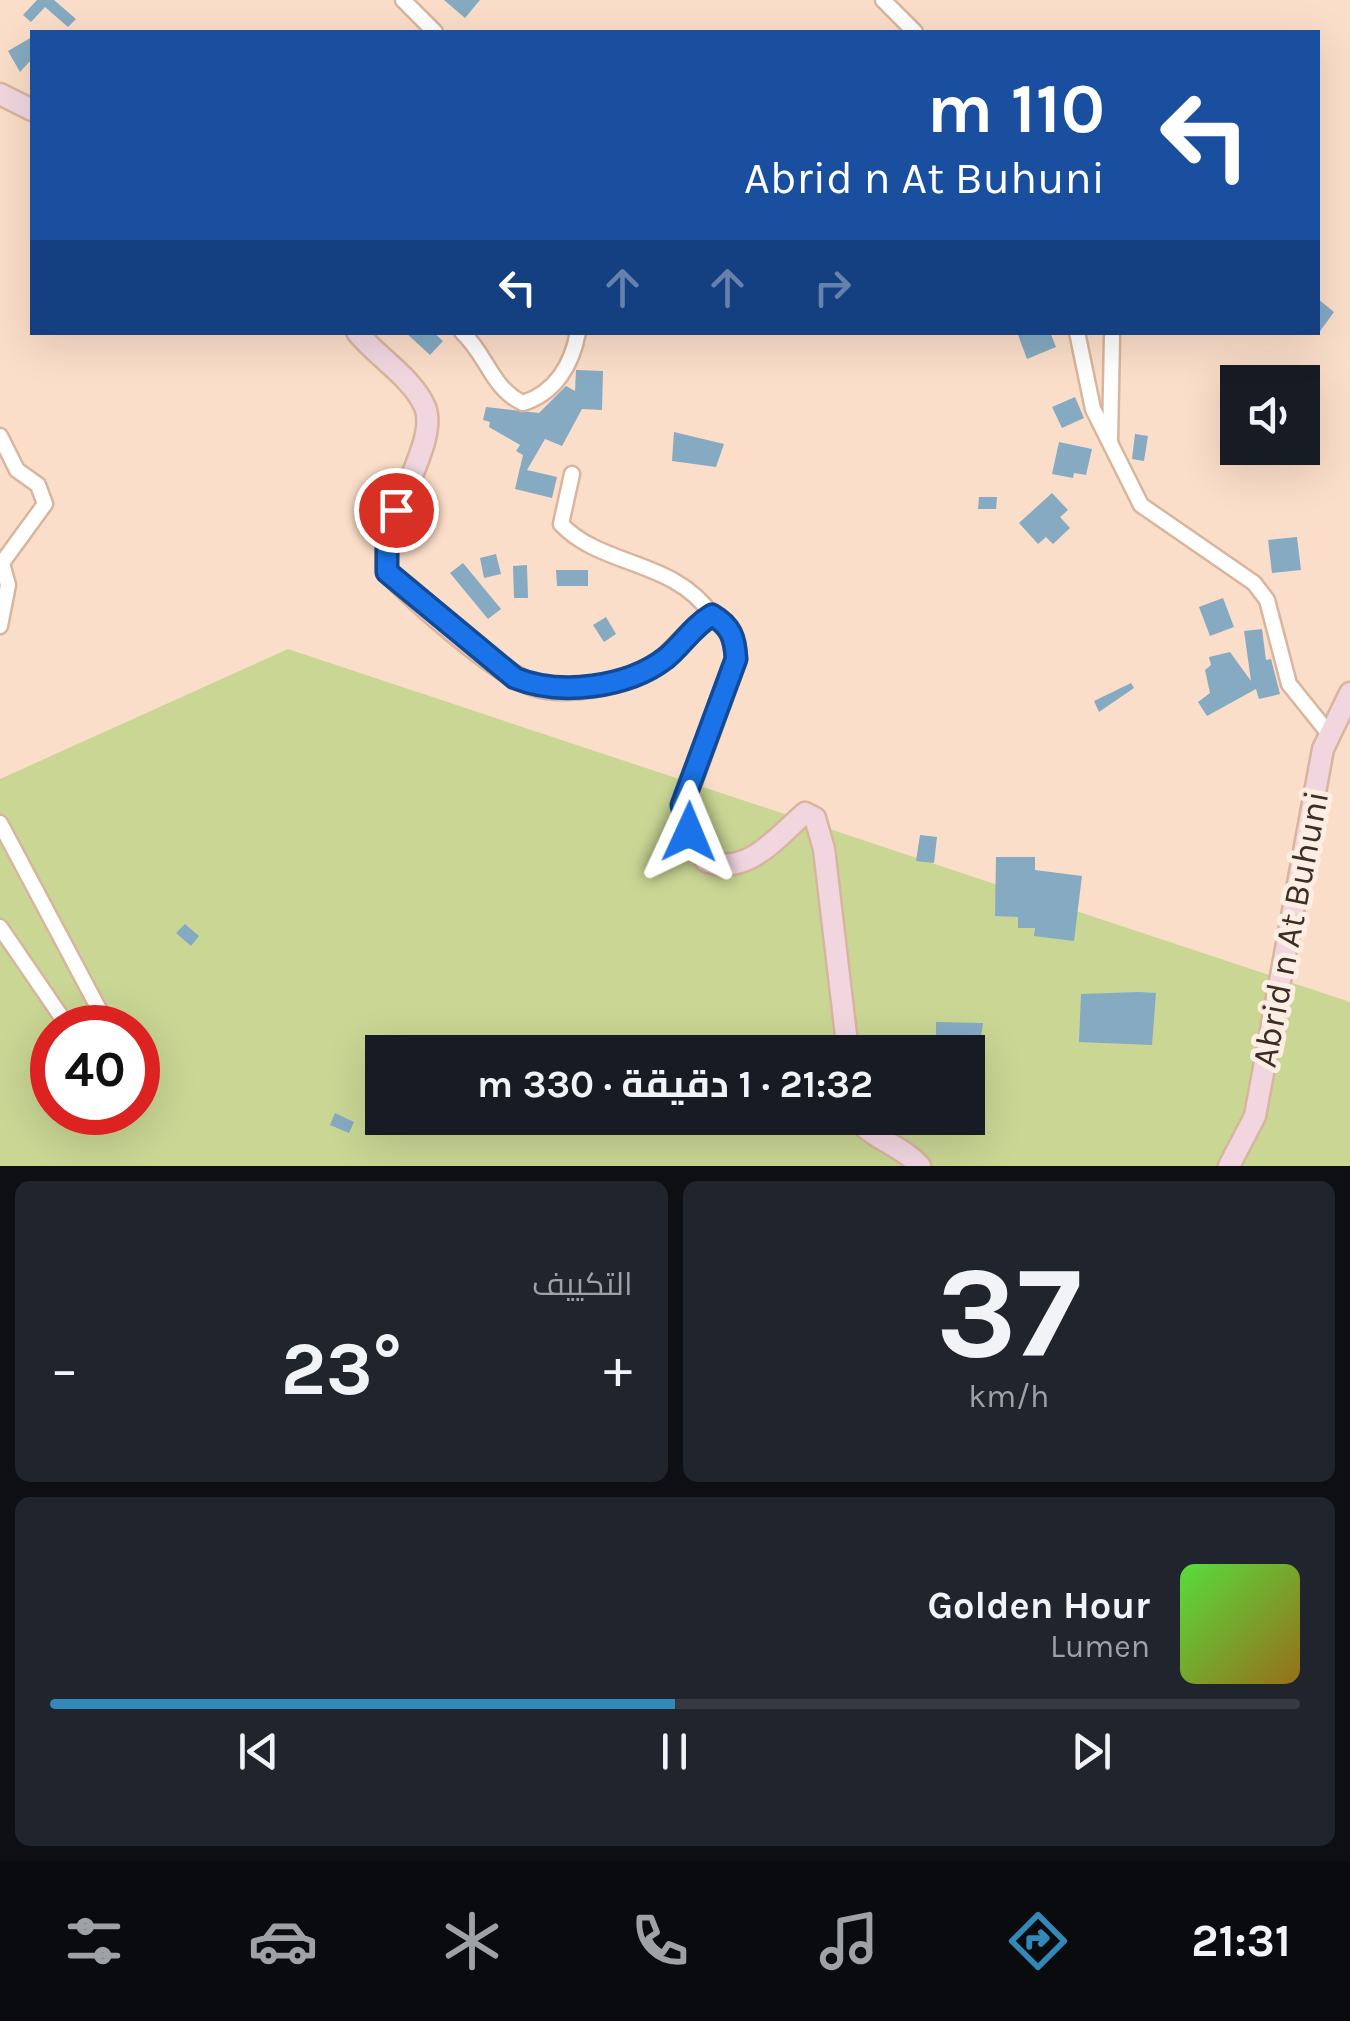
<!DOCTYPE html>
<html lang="ar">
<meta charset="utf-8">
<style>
body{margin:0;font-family:Karla,Cairo,sans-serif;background:#20242c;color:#f1f3f6;direction:rtl;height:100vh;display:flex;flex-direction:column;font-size:38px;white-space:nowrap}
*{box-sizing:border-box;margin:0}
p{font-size:32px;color:#9ea1a6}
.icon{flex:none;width:55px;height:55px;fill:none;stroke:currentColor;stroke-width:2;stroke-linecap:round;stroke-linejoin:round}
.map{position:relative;height:1166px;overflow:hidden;direction:ltr}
.side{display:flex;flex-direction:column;gap:15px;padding:15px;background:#0d0f14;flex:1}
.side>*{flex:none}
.banner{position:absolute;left:30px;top:30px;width:1290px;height:305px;border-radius:0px;box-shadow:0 10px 40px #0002;direction:rtl;background:#1a4fa0;color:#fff;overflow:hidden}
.controls{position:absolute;left:1220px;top:365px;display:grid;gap:20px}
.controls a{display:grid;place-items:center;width:100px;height:100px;border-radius:0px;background:#171b24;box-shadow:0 10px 40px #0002;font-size:50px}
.speed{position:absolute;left:30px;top:1005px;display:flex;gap:20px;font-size:50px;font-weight:700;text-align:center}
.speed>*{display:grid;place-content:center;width:130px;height:130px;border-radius:50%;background:#171b24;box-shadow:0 10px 40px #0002;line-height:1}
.speed .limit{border:15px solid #d22;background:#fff;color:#111}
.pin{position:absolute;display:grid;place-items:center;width:85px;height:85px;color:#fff;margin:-42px;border:5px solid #fff;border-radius:50%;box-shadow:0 2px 10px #0007}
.me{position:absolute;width:110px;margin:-55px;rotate:1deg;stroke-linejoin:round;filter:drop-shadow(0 0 8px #0008)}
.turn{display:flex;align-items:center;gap:35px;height:210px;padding:0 50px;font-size:45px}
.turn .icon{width:130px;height:130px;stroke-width:2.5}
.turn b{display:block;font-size:70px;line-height:85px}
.lanes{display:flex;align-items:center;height:95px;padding:0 50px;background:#0003;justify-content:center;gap:50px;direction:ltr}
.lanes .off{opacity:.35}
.big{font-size:75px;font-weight:700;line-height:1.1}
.side .card{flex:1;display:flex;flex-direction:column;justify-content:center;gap:15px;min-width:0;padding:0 35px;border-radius:15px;background:#20242c}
.side .dial{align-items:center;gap:0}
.dial b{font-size:130px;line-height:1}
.song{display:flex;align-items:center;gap:30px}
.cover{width:120px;height:120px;border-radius:15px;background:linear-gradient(135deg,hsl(110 70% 55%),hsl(40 70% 35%))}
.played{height:10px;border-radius:5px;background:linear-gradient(90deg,#3288b7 50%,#363941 50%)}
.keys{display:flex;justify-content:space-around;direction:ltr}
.heat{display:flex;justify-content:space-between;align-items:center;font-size:55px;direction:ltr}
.side .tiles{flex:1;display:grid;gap:15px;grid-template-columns:1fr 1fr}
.card:last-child{grid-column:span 2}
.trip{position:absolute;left:365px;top:1035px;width:620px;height:100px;border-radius:0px;background:#171b24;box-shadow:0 10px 40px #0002;font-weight:700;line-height:100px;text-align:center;direction:rtl}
.tabs{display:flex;height:160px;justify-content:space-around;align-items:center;background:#090b0e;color:#9ea1a6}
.tabs .icon{width:70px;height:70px}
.tabs .on{color:#3288b7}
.tabs b{font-size:45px;color:#f1f3f6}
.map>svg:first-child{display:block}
.green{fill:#c9d694;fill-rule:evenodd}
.building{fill:#85aac2}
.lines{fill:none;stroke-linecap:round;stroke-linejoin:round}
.street-casing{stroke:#d8b59c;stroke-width:19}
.secondary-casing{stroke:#d8b59c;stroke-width:25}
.street{stroke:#fff;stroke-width:14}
.secondary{stroke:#f1d6e0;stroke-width:20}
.route-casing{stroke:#114b97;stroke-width:25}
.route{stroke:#1a73e8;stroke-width:18}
.labels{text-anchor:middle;stroke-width:10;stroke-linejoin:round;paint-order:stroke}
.street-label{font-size:35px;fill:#3c2e24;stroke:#fdeee4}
</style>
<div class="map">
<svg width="1350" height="1166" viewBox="0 0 1350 1166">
<rect width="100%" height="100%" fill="#fbdec9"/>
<!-- green -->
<path class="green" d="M 288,649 L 1350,1002 L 1350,1166 L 0,1166 L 0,779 ZM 52,1028 L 138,1028 L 138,1112 L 52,1112 ZM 382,1052 L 968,1052 L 968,1118 L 382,1118 Z"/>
<!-- building -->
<g class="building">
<polygon points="37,0 54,0 76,19 68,27 45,7 31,22 23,15"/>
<polygon points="444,0 480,0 465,18"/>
<polygon points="32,37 32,59 20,72 8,51"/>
<polygon points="1318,299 1334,312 1318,334"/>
<polygon points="405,332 433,332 443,341 430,355"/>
<polygon points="1017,332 1050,332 1056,347 1027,359"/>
<polygon points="576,370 603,371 602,410 582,409 562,446 545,439 527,470 557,477 552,498 515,489 523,455 516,451 520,445 489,427 490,422 483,420 486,407 539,413 566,386 575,391"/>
<polygon points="1075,397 1084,418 1062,428 1052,407"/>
<polygon points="674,432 724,444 716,467 672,461"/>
<polygon points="1135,434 1148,436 1144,461 1132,459"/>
<polygon points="1059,442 1092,449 1086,475 1074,473 1073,478 1052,474"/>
<polygon points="1052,493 1068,510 1060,517 1070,528 1053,544 1046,537 1038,544 1019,523"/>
<polygon points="979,497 997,497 996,509 978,509"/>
<polygon points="1297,537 1301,570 1272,573 1268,540"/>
<polygon points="496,554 501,574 484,578 480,558"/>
<polygon points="463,563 501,609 488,619 450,573"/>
<polygon points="527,565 528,598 514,598 513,566"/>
<polygon points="556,570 588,570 588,586 557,586"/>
<polygon points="1223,598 1234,627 1210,636 1199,607"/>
<polygon points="606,617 616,634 604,642 593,625"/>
<polygon points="1262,629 1266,660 1271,659 1280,694 1259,699 1256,689 1207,716 1198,702 1210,693 1205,670 1211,665 1209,657 1230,652 1251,681 1244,631"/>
<polygon points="1131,683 1134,688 1099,712 1094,701"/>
<polygon points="920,835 937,837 934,863 916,861"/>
<polygon points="996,857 1035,857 1035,870 1082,876 1074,941 1034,936 1035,928 1018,928 1018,917 995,916"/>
<polygon points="185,924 199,936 191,946 176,933"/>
<polygon points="1139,992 1156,993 1152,1045 1079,1042 1081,994"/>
<polygon points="936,1022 983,1023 976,1070 981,1071 979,1089 968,1088 968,1052 937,1052 940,1040 936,1040"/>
<polygon points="335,1113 354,1122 349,1133 330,1125"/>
</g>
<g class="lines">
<defs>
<g id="street">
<polyline points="403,0 435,32"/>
<polyline points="883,0 915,32"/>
<path d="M 462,332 C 487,355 492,389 523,403 C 555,393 572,365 578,332"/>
<polyline points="1077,332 1093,409 1141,505 1254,583 1267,600 1289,684 1330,735"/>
<polyline points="0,436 17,470 38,485 45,504 2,563 8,585 0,626"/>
<polyline points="1110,441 1112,337"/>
<path d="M 572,474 L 561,524 C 601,567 674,559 712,615"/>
<polyline points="0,823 109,1028"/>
<polyline points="0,927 69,1028"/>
</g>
<g id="secondary">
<polyline points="0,94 32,110"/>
<path d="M 357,332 C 377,357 412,377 425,407 C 440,444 380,518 387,571 C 416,601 497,674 534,685 C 565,695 618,685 648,670 C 674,656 687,631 712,615 C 730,626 735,638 736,659 L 683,805 L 689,833 L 706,861 C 747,877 777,837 805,813 L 815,818 L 824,849 L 848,1052"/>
<path d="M 857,1118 C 872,1140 902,1145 920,1166"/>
<polyline points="1229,1166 1255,1116 1323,749 1350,693"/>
</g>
</defs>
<!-- street casing -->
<use href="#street" class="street-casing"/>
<!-- secondary casing -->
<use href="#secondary" class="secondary-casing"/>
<!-- street -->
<use href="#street" class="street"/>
<!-- secondary -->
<use href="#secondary" class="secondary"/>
</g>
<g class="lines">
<defs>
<path id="route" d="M 396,510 L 387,542 L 387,572 L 515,678 C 560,696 627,688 666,658 C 683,644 692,627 712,615 C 731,626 735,638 736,659 L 682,805 L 689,832"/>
</defs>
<!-- route casing -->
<use href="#route" class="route-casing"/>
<!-- route -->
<use href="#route" class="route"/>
</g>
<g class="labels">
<!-- street labels -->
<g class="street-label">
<text transform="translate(1290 929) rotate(-79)" y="12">Abrid n At Buhuni</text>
</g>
</g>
</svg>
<div class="controls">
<a><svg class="icon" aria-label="sound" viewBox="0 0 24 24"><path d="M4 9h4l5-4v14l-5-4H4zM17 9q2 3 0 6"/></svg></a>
</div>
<div class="speed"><div class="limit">40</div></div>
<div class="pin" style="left:396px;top:510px;background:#d93025"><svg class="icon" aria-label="arrive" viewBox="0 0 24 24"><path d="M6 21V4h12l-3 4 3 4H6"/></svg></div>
<svg class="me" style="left:689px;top:832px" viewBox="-20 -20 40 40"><path d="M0-17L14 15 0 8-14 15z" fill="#1a73e8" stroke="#fff" stroke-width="4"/></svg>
<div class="trip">21:32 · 1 دقيقة · 330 m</div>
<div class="banner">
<div class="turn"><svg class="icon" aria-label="left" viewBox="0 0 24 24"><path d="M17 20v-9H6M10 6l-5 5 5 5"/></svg><div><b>110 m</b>Abrid n At Buhuni</div></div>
<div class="lanes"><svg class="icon" aria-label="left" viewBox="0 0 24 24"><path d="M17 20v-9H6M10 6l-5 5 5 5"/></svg><svg class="icon off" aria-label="ahead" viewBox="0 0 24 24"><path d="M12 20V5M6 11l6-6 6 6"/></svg><svg class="icon off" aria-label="ahead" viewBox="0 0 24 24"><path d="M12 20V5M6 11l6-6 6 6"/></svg><svg class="icon off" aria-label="right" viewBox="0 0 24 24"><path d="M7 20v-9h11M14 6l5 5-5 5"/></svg></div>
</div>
</div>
<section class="side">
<div class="tiles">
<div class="card dial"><b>37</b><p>km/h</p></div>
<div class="card"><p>التكييف</p>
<div class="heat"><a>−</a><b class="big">23°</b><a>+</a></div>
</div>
<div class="card">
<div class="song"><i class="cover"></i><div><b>Golden Hour</b><p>Lumen</p></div></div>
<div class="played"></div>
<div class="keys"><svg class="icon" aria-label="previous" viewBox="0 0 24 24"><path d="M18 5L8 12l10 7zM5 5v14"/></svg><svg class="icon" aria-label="pause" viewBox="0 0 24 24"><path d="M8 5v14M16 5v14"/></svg><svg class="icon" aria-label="next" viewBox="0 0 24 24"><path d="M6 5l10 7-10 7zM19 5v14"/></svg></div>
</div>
</div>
</section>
<nav class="tabs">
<b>21:31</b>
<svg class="icon on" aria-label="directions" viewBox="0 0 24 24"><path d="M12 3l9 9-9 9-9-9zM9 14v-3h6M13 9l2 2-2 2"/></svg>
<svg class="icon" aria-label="music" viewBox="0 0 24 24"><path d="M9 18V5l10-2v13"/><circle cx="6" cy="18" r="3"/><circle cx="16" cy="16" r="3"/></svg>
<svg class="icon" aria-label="phone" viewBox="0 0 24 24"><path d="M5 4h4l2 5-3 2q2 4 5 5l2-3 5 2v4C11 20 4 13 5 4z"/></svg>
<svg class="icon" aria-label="climate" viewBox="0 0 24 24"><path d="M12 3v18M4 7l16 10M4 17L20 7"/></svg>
<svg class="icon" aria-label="car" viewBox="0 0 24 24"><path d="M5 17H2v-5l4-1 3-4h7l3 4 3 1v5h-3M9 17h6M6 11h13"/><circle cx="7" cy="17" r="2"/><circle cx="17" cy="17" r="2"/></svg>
<svg class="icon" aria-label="filters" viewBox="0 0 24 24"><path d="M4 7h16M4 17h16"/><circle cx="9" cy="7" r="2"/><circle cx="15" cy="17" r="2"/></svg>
</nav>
